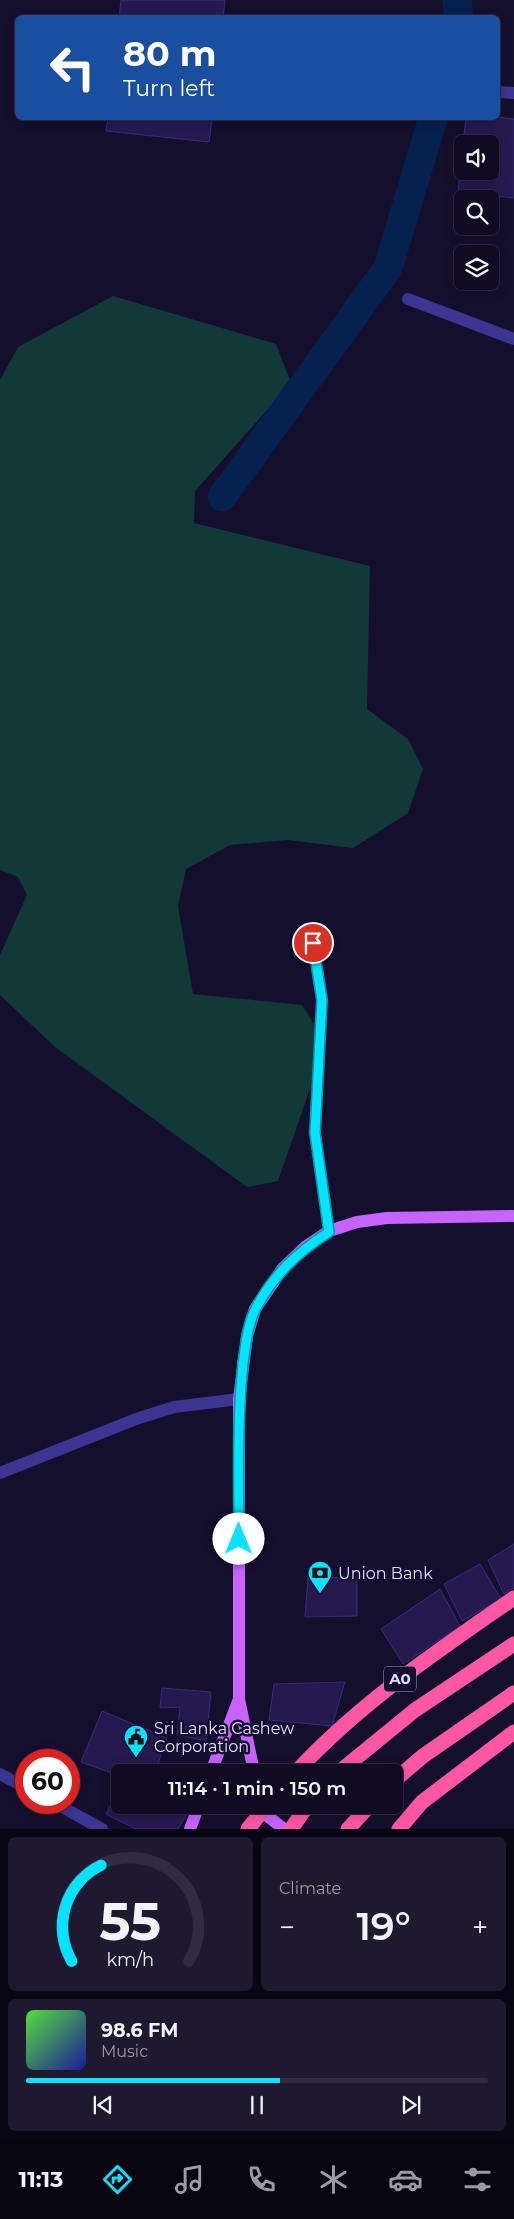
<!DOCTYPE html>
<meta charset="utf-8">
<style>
body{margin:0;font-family:Montserrat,sans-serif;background:#1e192f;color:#f1f3f6;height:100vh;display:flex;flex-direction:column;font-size:19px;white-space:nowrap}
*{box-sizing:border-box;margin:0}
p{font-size:16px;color:#9c9ba5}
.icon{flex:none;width:28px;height:28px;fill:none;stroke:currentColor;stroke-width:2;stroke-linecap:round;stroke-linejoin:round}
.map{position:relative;height:1829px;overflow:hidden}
.sheet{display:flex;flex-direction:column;gap:8px;padding:8px;background:#090613;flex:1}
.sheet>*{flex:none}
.banner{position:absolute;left:15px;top:15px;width:485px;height:105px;border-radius:8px;box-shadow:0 2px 12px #0003,0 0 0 1px #302b40;background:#1a4fa0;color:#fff;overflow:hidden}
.buttons{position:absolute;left:454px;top:135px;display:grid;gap:10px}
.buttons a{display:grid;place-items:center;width:45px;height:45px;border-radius:8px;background:#100b22;box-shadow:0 2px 12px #0003,0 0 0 1px #302b40;font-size:25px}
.speed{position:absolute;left:15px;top:1749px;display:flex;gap:10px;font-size:25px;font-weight:700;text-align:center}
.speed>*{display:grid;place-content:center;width:65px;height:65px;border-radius:50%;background:#100b22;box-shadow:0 2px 12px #0003,0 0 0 1px #302b40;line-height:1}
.speed .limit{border:8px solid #d22;background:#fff;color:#111}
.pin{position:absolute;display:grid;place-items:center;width:42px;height:42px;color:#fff;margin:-21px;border:2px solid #fff;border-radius:50%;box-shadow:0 1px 5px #0007}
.me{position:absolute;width:55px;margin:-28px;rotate:0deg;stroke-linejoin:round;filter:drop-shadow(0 0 4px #0008)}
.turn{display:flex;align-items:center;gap:18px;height:105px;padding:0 25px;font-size:22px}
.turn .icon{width:65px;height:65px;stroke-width:2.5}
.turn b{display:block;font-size:35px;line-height:42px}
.big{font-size:38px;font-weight:600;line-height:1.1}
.sheet .tile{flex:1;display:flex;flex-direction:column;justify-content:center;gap:8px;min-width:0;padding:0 18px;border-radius:8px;background:#1e192f}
.sheet .dial{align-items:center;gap:0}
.dial svg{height:130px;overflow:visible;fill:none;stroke:#302b40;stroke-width:7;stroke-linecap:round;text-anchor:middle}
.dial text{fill:#f1f3f6;stroke:none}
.song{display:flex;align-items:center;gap:15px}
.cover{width:60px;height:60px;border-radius:8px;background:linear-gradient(135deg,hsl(110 70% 55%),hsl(240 70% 35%))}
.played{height:5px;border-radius:2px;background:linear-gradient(90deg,#08e2ff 55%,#302b40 55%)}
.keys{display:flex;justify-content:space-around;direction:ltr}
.heat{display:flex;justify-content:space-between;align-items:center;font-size:28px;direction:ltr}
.sheet .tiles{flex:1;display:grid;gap:8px;grid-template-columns:1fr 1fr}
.tile:last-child{grid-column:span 2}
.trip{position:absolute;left:111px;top:1764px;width:292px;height:50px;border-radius:8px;background:#100b22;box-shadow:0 2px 12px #0003,0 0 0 1px #302b40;font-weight:600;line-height:50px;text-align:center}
.dock{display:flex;height:80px;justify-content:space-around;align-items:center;background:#06040e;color:#9c9ba5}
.dock .icon{width:35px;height:35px}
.dock .active{color:#08e2ff}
.dock b{font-size:22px;color:#f1f3f6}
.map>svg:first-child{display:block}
.green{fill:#123838}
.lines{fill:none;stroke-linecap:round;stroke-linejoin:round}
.canal{stroke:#062050;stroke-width:29}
.building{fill:#261950;stroke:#3c2a7e}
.minor{stroke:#3b3691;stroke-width:12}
.major{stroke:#c763ff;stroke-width:12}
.highway{stroke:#ff57a4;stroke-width:15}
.route-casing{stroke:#0593a6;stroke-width:12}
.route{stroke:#08e2ff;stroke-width:9}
.labels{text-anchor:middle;stroke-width:5;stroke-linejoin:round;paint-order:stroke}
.shield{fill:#150f2e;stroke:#a49ec0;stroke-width:1}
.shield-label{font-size:15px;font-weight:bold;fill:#e1dcff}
.poi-label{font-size:16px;fill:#e1dcff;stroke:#150f2e;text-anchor:start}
</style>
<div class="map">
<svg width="514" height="1829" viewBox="0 0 514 1829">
<rect width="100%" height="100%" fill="#150f2e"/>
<!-- green -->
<polygon class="green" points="113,296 276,344 291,383 195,491 194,523 370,566 367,709 408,739 423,769 408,813 353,848 288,840 230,845 186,869 178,906 193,994 302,1005 326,1043 278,1181 247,1187 55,1047 0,995 0,955 27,895 18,877 0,870 0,380 18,347"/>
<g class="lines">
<!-- canal -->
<g class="canal">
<polyline points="457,0 459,18"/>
<polyline points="222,497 388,268 433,118"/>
</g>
</g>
<!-- building -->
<g class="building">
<polygon points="121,0 225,0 223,18 119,18"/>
<polygon points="498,117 514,119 514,198 458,192 462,149 462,171 490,171 490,144 463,144 466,118"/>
<polygon points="108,118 212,118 209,142 106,131"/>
<polygon points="514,1544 514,1588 504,1594 488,1560"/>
<polygon points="480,1564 501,1599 462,1621 444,1584"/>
<polygon points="357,1577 357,1616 305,1617 308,1578"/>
<polygon points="440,1589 460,1626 403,1664 381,1629"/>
<polygon points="345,1682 332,1726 269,1720 274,1684"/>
<polygon points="162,1688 211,1692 206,1741 177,1735 180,1707 160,1708"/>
<polygon points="102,1711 167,1738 155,1772 120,1772 120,1776 81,1762"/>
<polygon points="120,1785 120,1805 187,1805 191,1807 178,1829 136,1829 106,1814"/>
</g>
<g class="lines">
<!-- minor -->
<g class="minor">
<polyline points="498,92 514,93"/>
<polyline points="408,299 514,339"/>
<polyline points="313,943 322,1000 315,1133 329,1231"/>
<polyline points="0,1473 136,1419 174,1407 239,1399"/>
<polyline points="0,1774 26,1788"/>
<polyline points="53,1802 102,1829"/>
</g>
<!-- major -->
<g class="major">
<polyline points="211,1772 239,1699"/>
<polyline points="254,1772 239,1699 239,1399 247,1336 255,1309 283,1268 305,1247 329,1231 357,1222 387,1218 514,1216"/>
<polyline points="260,1805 261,1811 284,1829"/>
<polyline points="190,1829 199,1805"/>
</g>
<!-- highway -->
<g class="highway">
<path d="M 296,1772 C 359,1704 437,1651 514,1598"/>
<polyline points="339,1772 415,1710 514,1644"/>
<polyline points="395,1780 423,1756 514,1693"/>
<polyline points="248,1829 267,1805"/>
<polyline points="291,1829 308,1805"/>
<polyline points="348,1829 370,1805"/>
<polyline points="399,1829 422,1802 514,1732"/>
</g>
</g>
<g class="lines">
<defs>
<path id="route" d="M 239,1539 C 239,1480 237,1422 243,1363 C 246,1345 247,1325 256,1308 C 274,1274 298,1252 329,1232 L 315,1133 L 322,1000 L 313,943"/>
</defs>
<!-- route casing -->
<use href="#route" class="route-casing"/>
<!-- route -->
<use href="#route" class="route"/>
</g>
<!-- icons -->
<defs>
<symbol id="bank-pin" viewBox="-11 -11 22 30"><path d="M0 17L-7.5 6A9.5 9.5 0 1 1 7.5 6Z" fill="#08e2ff" stroke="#150f2e"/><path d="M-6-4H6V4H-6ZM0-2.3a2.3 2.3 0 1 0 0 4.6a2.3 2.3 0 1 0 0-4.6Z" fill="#111"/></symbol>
<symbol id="civic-pin" viewBox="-11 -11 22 30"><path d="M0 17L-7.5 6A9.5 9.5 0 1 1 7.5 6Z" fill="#08e2ff" stroke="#150f2e"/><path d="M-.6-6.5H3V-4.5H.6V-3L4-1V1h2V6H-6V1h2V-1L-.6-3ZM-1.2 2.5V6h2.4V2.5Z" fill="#111"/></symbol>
</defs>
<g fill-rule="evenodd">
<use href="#bank-pin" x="306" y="1559" width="28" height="38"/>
<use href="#civic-pin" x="122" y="1723" width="28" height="38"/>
</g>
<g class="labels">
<!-- shield labels -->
<rect class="shield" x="384" y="1666.5" width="32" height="25" rx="4"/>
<g class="shield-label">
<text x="400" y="1684">A0</text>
</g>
<!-- poi labels -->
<g class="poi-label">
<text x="338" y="1579">Union Bank</text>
<text x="154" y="1734">Sri Lanka Cashew<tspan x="154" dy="18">Corporation</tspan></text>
</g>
</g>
</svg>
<div class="buttons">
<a><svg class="icon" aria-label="sound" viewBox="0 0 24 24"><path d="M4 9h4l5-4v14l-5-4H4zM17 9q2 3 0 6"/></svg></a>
<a><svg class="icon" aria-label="search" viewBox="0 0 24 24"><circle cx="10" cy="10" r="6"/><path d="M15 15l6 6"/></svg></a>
<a><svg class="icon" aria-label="layers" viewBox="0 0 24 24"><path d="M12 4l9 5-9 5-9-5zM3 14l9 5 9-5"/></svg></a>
</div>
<div class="speed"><div class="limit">60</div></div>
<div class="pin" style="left:313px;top:943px;background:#d93025"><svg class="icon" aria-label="arrive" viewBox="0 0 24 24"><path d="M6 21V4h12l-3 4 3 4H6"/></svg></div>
<svg class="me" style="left:239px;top:1539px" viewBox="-20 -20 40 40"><circle r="19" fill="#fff"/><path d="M0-13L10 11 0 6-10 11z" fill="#08e2ff"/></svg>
<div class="trip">11:14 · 1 min · 150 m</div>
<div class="banner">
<div class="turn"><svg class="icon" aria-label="left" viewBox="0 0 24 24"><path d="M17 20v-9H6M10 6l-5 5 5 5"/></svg><div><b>80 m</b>Turn left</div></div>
</div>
</div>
<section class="sheet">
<div class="tiles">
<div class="tile dial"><svg viewBox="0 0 100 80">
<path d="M14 69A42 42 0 1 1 86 69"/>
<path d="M14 69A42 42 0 0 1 32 10" stroke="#08e2ff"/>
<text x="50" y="56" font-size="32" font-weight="700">55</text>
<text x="50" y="72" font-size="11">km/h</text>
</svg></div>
<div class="tile"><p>Climate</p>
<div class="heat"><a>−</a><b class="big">19°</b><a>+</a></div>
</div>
<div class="tile">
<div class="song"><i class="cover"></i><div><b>98.6 FM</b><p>Music</p></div></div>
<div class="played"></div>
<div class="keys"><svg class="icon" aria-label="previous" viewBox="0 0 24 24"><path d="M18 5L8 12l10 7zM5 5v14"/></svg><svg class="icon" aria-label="pause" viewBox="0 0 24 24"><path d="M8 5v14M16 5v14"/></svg><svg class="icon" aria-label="next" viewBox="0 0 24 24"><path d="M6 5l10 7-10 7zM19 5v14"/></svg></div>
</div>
</div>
</section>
<nav class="dock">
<b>11:13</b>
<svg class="icon active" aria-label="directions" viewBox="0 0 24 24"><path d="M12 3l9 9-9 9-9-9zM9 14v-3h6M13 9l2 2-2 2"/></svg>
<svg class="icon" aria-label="music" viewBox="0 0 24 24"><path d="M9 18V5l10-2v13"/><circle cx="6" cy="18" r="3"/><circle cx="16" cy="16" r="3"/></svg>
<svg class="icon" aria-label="phone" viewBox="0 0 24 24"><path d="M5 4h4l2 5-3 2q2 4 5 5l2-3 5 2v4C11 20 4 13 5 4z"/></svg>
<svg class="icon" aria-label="climate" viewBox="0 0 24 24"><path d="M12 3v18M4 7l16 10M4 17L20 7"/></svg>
<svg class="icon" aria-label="car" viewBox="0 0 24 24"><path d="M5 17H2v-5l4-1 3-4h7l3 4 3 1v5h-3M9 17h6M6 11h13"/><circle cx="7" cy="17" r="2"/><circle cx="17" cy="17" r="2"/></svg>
<svg class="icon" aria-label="filters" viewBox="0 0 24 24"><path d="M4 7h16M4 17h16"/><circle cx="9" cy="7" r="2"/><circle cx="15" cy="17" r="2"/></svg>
</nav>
